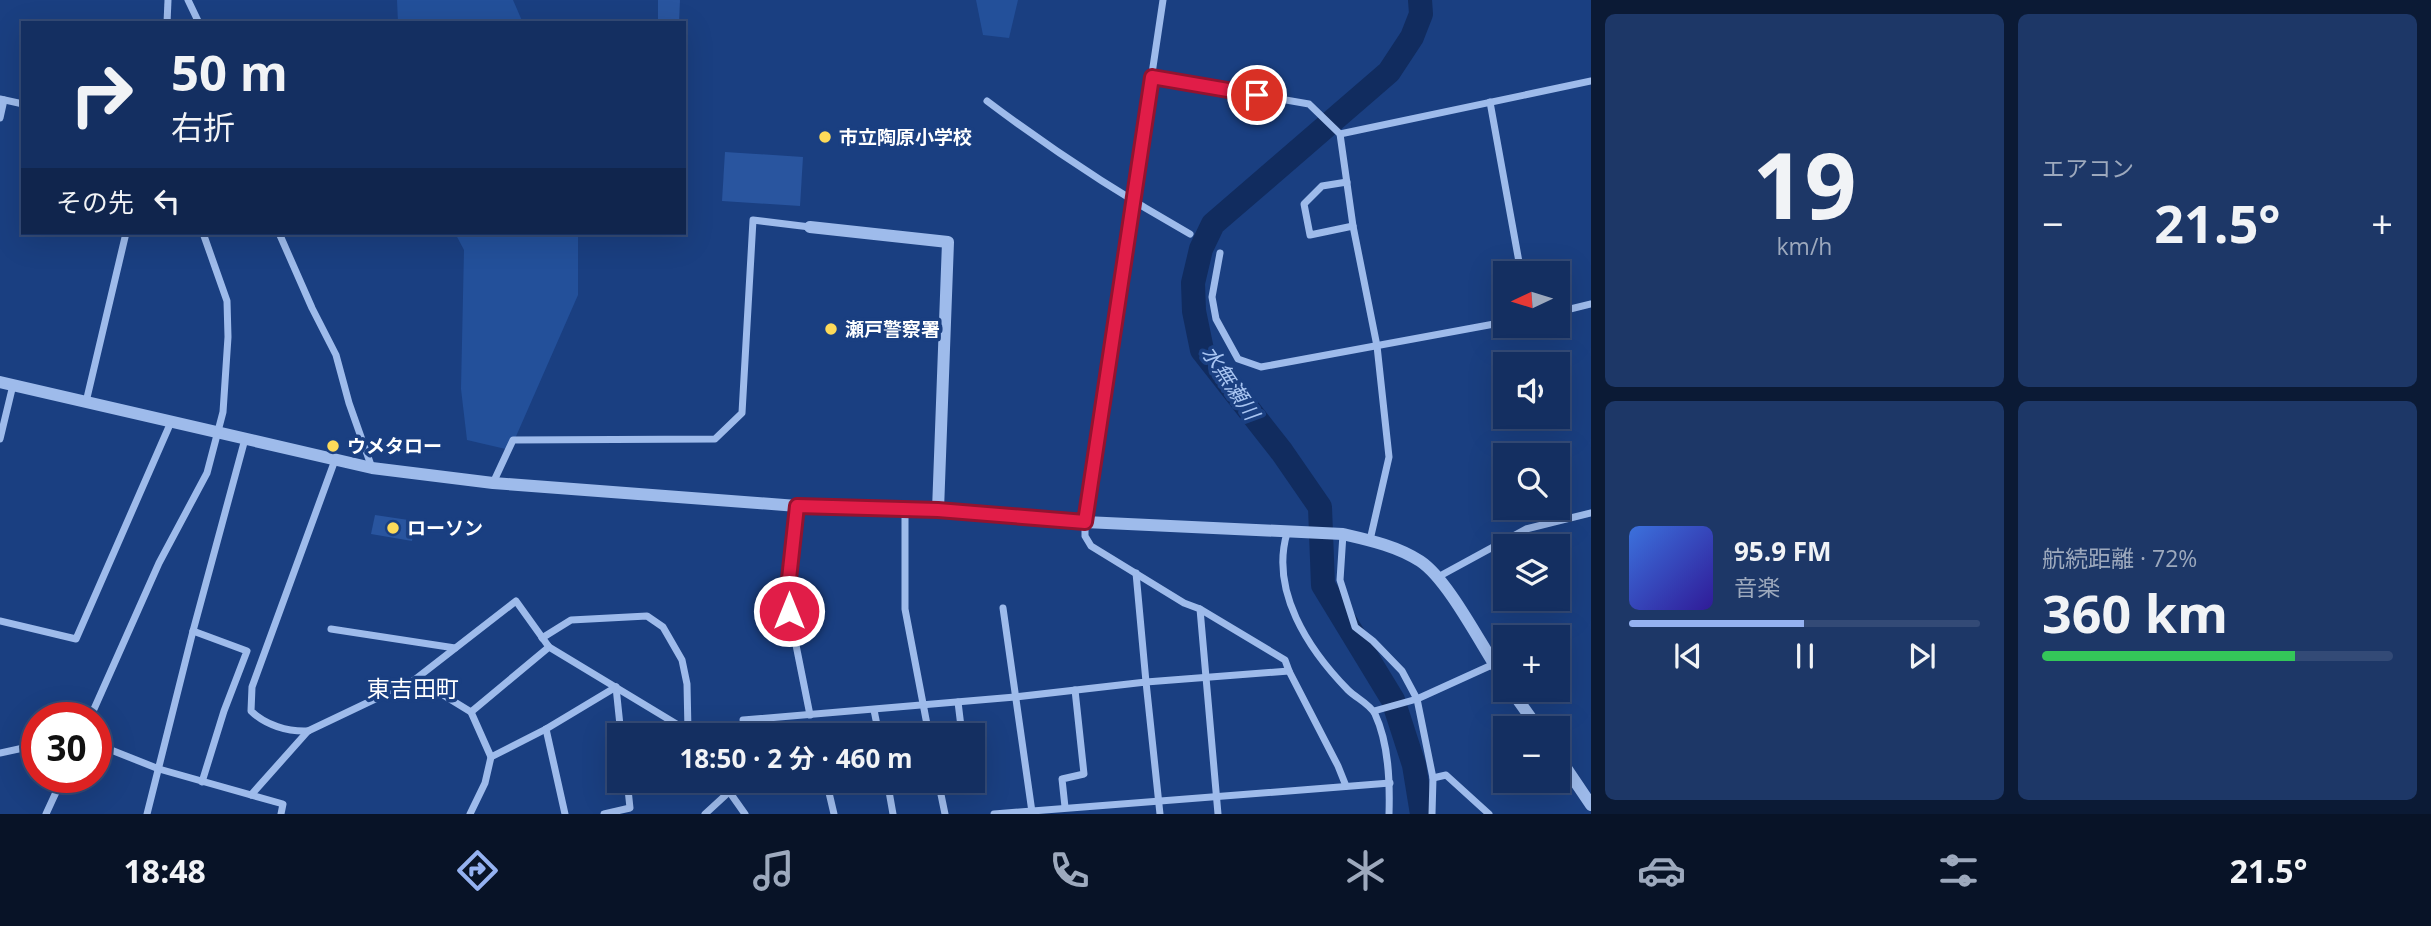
<!DOCTYPE html>
<html lang="ja">
<meta charset="utf-8">
<style>
body{margin:0;font-family:"Open Sans","Noto Sans JP",sans-serif;background:#1d3767;color:#f1f3f6;height:100vh;display:flex;flex-direction:column;font-size:26px;white-space:nowrap}
*{box-sizing:border-box;margin:0}
p{font-size:23px;color:#9da9bd}
.icon{flex:none;width:38px;height:38px;fill:none;stroke:currentColor;stroke-width:2;stroke-linecap:round;stroke-linejoin:round}
.map{position:relative;flex:1;overflow:hidden}
.side{display:flex;flex-direction:column;gap:14px;padding:14px;background:#0b1a35;width:840px}
.side>*{flex:none}
.guide{position:absolute;left:21px;top:21px;width:665px;height:214px;border-radius:0px;box-shadow:0 7px 28px #0002,0 0 0 2px #334a76;background:#142f61;color:#f1f3f6;overflow:hidden}
.needle{width:46px;rotate:266deg}
.buttons{position:absolute;left:1493px;top:261px;display:grid;gap:14px}
.buttons a{display:grid;place-items:center;width:77px;height:77px;border-radius:0px;background:#142f61;box-shadow:0 7px 28px #0002,0 0 0 2px #334a76;font-size:35px}
.speed{position:absolute;left:21px;top:702px;display:flex;gap:14px;font-size:35px;font-weight:700;text-align:center}
.speed>*{display:grid;place-content:center;width:91px;height:91px;border-radius:50%;background:#142f61;box-shadow:0 7px 28px #0002,0 0 0 2px #334a76;line-height:1}
.speed .limit{border:10px solid #d22;background:#fff;color:#111}
.pin{position:absolute;display:grid;place-items:center;width:60px;height:60px;color:#fff;margin:-30px;border:4px solid #fff;border-radius:50%;box-shadow:0 2px 7px #0007}
.me{position:absolute;width:77px;margin:-38px;rotate:0deg;stroke-linejoin:round;filter:drop-shadow(0 0 5px #0008)}
.turn{display:flex;align-items:center;gap:24px;height:147px;padding:0 35px;font-size:32px}
.turn .icon{width:91px;height:91px;stroke-width:2.5}
.turn b{display:block;font-size:49px;line-height:60px}
.then{display:flex;align-items:center;height:66px;padding:0 35px;background:#0003;gap:14px;font-size:26px}
.big{font-size:52px;font-weight:700;line-height:1.1}
.side .widget{flex:1;display:flex;flex-direction:column;justify-content:center;gap:10px;min-width:0;padding:0 24px;border-radius:10px;background:#1d3767}
.side .dial{align-items:center;gap:0}
.dial b{font-size:91px;line-height:1}
.song{display:flex;align-items:center;gap:21px}
.cover{width:84px;height:84px;border-radius:10px;background:linear-gradient(135deg,hsl(220 70% 55%),hsl(250 70% 35%))}
.played{height:7px;border-radius:4px;background:linear-gradient(90deg,#95b2f1 50%,#334a76 50%)}
.keys{display:flex;justify-content:space-around;direction:ltr}
.heat{display:flex;justify-content:space-between;align-items:center;font-size:38px;direction:ltr}
.charge{height:10px;border-radius:5px;background:linear-gradient(90deg,#34c759 72%,#334a76 0)}
.side .tiles{flex:1;display:grid;gap:14px;grid-template-columns:repeat(2,1fr)}
.trip{position:absolute;left:607px;top:723px;width:378px;height:70px;border-radius:0px;background:#142f61;box-shadow:0 7px 28px #0002,0 0 0 2px #334a76;font-weight:700;line-height:70px;text-align:center}
.dock{display:flex;height:112px;justify-content:space-around;align-items:center;background:#081327;color:#9da9bd}
.dock .icon{width:49px;height:49px}
.dock .selected{color:#95b2f1}
.dock b{font-size:32px;color:#f1f3f6}
main{display:flex;flex:1;min-height:0}
.map>svg:first-child{display:block}
.green{fill:#23509a}
.lines{fill:none;stroke-linecap:round;stroke-linejoin:round}
.river{stroke:#112c5f;stroke-width:24}
.building{fill:#29559f}
.minor{stroke:#9ebbeb;stroke-width:7}
.tertiary{stroke:#9ebbeb;stroke-width:12}
.route-casing{stroke:#92132f;stroke-width:18}
.route{stroke:#e11d48;stroke-width:12}
.poi-dot{fill:#fdda59;stroke:#1a3f81;stroke-width:2.5}
.labels{text-anchor:middle;stroke-width:7;stroke-linejoin:round;paint-order:stroke}
.poi-label{font-size:19px;font-weight:bold;fill:#fff;stroke:#1a3f81;text-anchor:start}
.water-label{font-size:21px;font-style:italic;fill:#a9c5f2;stroke:#1a3f81}
.quarter-label{font-size:23px;fill:#fff;stroke:#1a3f81}
</style>
<main>
<div class="map">
<svg width="1591" height="814" viewBox="0 0 1591 814">
<rect width="100%" height="100%" fill="#1a3f81"/>
<!-- green -->
<g class="green">
<polygon points="397,0 513,0 523,23 398,23"/>
<polygon points="976,0 1018,0 1009,38 983,35"/>
<polygon points="455,233 578,233 578,295 510,450 467,440 461,389 464,250"/>
</g>
<g class="lines">
<!-- river -->
<polyline class="river" points="1420,0 1421,14 1412,37 1389,72 1213,224 1201,249 1193,283 1194,311 1202,350 1282,452 1320,507 1323,585 1393,700 1414,765 1422,814"/>
</g>
<!-- building -->
<g class="building">
<polygon points="658,0 680,0 679,23 658,23"/>
<polygon points="725,152 803,157 800,206 722,201"/>
<polygon points="375,515 415,521 412,541 371,534"/>
</g>
<g class="lines">
<!-- minor -->
<g class="minor">
<polyline points="188,0 199,23"/>
<polyline points="1163,0 1085,522 1085,536 1091,546 1184,603 1200,609 1218,814"/>
<polyline points="167,23 168,0"/>
<polyline points="1152,77 1309,104 1340,134 1353,226 1377,346 1389,457 1370,540"/>
<polyline points="0,99 23,104"/>
<path d="M 987,101 C 1052,150 1119,194 1190,234"/>
<polyline points="1490,102 1521,273"/>
<polyline points="0,118 4,100"/>
<polyline points="1340,134 1591,81"/>
<polyline points="1347,182 1322,186 1304,204 1310,235 1353,226"/>
<polyline points="279,233 312,308 336,355 349,403 372,468"/>
<polyline points="1220,253 1212,297 1216,319 1238,359 1261,367 1505,322"/>
<polyline points="1558,312 1591,304"/>
<polyline points="86,402 126,233"/>
<polyline points="0,439 13,385"/>
<polyline points="493,483 513,440 715,439 742,413 753,220 810,227"/>
<polyline points="797,506 788,588 789,610 810,715"/>
<polyline points="905,511 905,609 929,735"/>
<path d="M 1287,533 C 1270,591 1308,649 1348,690 C 1356,698 1370,704 1375,714 C 1389,744 1390,782 1389,814"/>
<polyline points="1343,534 1340,580 1355,627 1373,641 1402,671 1417,699 1433,778 1432,814"/>
<polyline points="1136,573 1146,682 1289,671 1338,766 1346,786"/>
<polyline points="1438,577 1526,529 1591,513"/>
<polyline points="1003,608 1032,812"/>
<polyline points="1200,609 1285,660 1289,671"/>
<polyline points="0,621 76,639 171,422"/>
<polyline points="331,629 455,648"/>
<polyline points="193,631 247,651 224,711 202,782"/>
<polyline points="542,638 571,620 647,616 663,627 682,660 687,684 688,731"/>
<polyline points="413,681 440,693 471,712 491,757 485,783 470,814"/>
<polyline points="616,687 621,735"/>
<polyline points="958,702 962,735"/>
<polyline points="874,710 879,735"/>
<polyline points="1374,711 1417,699 1494,664"/>
<polyline points="471,712 549,647"/>
<polyline points="90,718 159,563 207,473 223,412 228,337 227,301 203,233"/>
<polyline points="743,720 1015,697 1146,682 1160,814"/>
<polyline points="546,729 565,814"/>
<path d="M 308,731 C 288,732 265,725 251,711 L 252,687 L 335,460"/>
<polyline points="96,744 159,769 283,804 281,814"/>
<polyline points="0,753 37,745"/>
<polyline points="491,757 546,729 616,687"/>
<polyline points="1433,778 1446,775 1489,814"/>
<polyline points="721,780 745,814"/>
<polyline points="826,780 834,814"/>
<polyline points="887,780 893,814"/>
<polyline points="938,780 945,814"/>
<polyline points="251,795 308,731 413,681 516,601 549,647 688,731 690,735"/>
<polyline points="1065,807 1062,779 1084,774 1075,690"/>
<polyline points="46,814 63,777"/>
<polyline points="147,814 193,631 245,439"/>
<polyline points="604,814 630,808 627,780"/>
<polyline points="705,814 729,792"/>
<polyline points="994,814 1390,783"/>
</g>
<!-- tertiary -->
<g class="tertiary">
<polyline points="810,227 948,242 938,510"/>
<path d="M 0,382 L 372,468 L 493,483 L 797,506 L 938,510 L 1085,522 L 1343,534 C 1369,540 1397,546 1420,561 C 1449,580 1483,649 1505,681"/>
<polyline points="1511,690 1538,728"/>
<polyline points="1558,756 1591,805"/>
</g>
</g>
<g class="lines">
<defs>
<polyline id="route" points="789,611 788,588 797,506 938,510 1085,522 1152,77 1257,95"/>
</defs>
<!-- route casing -->
<use href="#route" class="route-casing"/>
<!-- route -->
<use href="#route" class="route"/>
</g>
<!-- markers -->
<g class="poi-dot">
<circle cx="825" cy="137" r="7"/>
<circle cx="831" cy="329" r="7"/>
<circle cx="333" cy="446" r="7"/>
<circle cx="393" cy="528" r="7"/>
</g>
<g class="labels">
<!-- poi labels -->
<g class="poi-label">
<text x="839" y="144">市立陶原小学校</text>
<text x="845" y="336">瀬戸警察署</text>
<text x="347" y="453">ウメタロー</text>
<text x="407" y="535">ローソン</text>
</g>
<!-- water labels -->
<g class="water-label">
<text transform="translate(1230 383) rotate(56)" y="7">水無瀬川</text>
</g>
<!-- quarter labels -->
<g class="quarter-label">
<text x="413" y="697">東吉田町</text>
</g>
</g>
</svg>
<div class="buttons">
<a><svg class="needle" viewBox="-14 -14 28 28"><path d="M0-13l5 13h-10z" fill="#e53935"/><path d="M0 13l5-13h-10z" fill="#9da9bd"/></svg></a>
<a><svg class="icon" aria-label="sound" viewBox="0 0 24 24"><path d="M4 9h4l5-4v14l-5-4H4zM17 9q2 3 0 6"/></svg></a>
<a><svg class="icon" aria-label="search" viewBox="0 0 24 24"><circle cx="10" cy="10" r="6"/><path d="M15 15l6 6"/></svg></a>
<a><svg class="icon" aria-label="layers" viewBox="0 0 24 24"><path d="M12 4l9 5-9 5-9-5zM3 14l9 5 9-5"/></svg></a>
<a>+</a>
<a>−</a>
</div>
<div class="speed"><div class="limit">30</div></div>
<div class="pin" style="left:1257px;top:95px;background:#d93025"><svg class="icon" aria-label="arrive" viewBox="0 0 24 24"><path d="M6 21V4h12l-3 4 3 4H6"/></svg></div>
<svg class="me" style="left:789px;top:611px" viewBox="-20 -20 40 40"><circle r="17" fill="#e11d48" stroke="#fff" stroke-width="3"/><path d="M0-11L8 9 0 5-8 9z" fill="#fff"/></svg>
<div class="trip">18:50 · 2 分 · 460 m</div>
<div class="guide">
<div class="turn"><svg class="icon" aria-label="right" viewBox="0 0 24 24"><path d="M7 20v-9h11M14 6l5 5-5 5"/></svg><div><b>50 m</b>右折</div></div>
<div class="then">その先<svg class="icon" aria-label="left" viewBox="0 0 24 24"><path d="M17 20v-9H6M10 6l-5 5 5 5"/></svg></div>
</div>
</div>
<section class="side">
<div class="tiles">
<div class="widget dial"><b>19</b><p>km/h</p></div>
<div class="widget"><p>エアコン</p>
<div class="heat"><a>−</a><b class="big">21.5°</b><a>+</a></div>
</div>
<div class="widget">
<div class="song"><i class="cover"></i><div><b>95.9 FM</b><p>音楽</p></div></div>
<div class="played"></div>
<div class="keys"><svg class="icon" aria-label="previous" viewBox="0 0 24 24"><path d="M18 5L8 12l10 7zM5 5v14"/></svg><svg class="icon" aria-label="pause" viewBox="0 0 24 24"><path d="M8 5v14M16 5v14"/></svg><svg class="icon" aria-label="next" viewBox="0 0 24 24"><path d="M6 5l10 7-10 7zM19 5v14"/></svg></div>
</div>
<div class="widget"><p>航続距離 · 72%</p><b class="big">360 km</b><div class="charge"></div></div>
</div>
</section>
</main>
<nav class="dock">
<b>18:48</b>
<svg class="icon selected" aria-label="directions" viewBox="0 0 24 24"><path d="M12 3l9 9-9 9-9-9zM9 14v-3h6M13 9l2 2-2 2"/></svg>
<svg class="icon" aria-label="music" viewBox="0 0 24 24"><path d="M9 18V5l10-2v13"/><circle cx="6" cy="18" r="3"/><circle cx="16" cy="16" r="3"/></svg>
<svg class="icon" aria-label="phone" viewBox="0 0 24 24"><path d="M5 4h4l2 5-3 2q2 4 5 5l2-3 5 2v4C11 20 4 13 5 4z"/></svg>
<svg class="icon" aria-label="climate" viewBox="0 0 24 24"><path d="M12 3v18M4 7l16 10M4 17L20 7"/></svg>
<svg class="icon" aria-label="car" viewBox="0 0 24 24"><path d="M5 17H2v-5l4-1 3-4h7l3 4 3 1v5h-3M9 17h6M6 11h13"/><circle cx="7" cy="17" r="2"/><circle cx="17" cy="17" r="2"/></svg>
<svg class="icon" aria-label="filters" viewBox="0 0 24 24"><path d="M4 7h16M4 17h16"/><circle cx="9" cy="7" r="2"/><circle cx="15" cy="17" r="2"/></svg>
<b>21.5°</b>
</nav>
